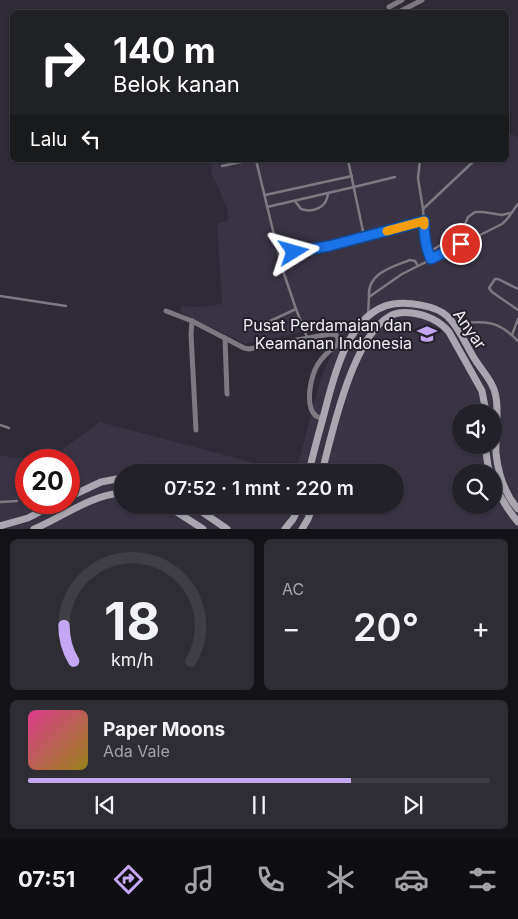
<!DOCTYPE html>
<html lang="id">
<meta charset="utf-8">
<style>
body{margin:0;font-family:Inter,sans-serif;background:#2e2d34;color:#f1f3f6;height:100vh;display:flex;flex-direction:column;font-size:19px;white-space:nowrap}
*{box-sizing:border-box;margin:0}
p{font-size:16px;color:#a2a3a8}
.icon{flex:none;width:28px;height:28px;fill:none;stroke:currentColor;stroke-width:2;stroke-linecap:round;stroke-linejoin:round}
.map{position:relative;height:529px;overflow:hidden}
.details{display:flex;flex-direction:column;gap:10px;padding:10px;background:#131216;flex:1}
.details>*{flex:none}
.banner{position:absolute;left:10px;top:10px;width:499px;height:152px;border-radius:8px;box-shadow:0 1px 4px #0004,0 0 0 1px #3f3e45;background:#202124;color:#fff;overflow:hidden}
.controls{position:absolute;left:452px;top:404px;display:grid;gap:10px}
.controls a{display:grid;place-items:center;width:50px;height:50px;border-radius:50%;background:#222028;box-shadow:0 1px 4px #0004,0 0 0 1px #3f3e45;font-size:25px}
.speed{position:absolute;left:15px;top:449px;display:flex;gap:10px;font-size:25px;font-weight:700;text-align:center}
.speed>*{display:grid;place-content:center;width:65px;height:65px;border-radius:50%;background:#222028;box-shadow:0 1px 4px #0004,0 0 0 1px #3f3e45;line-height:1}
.speed .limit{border:8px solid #d22;background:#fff;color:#111}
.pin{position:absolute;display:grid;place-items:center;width:42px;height:42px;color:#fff;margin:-21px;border:2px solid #fff;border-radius:50%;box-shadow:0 1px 5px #0007}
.me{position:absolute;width:55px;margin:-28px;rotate:82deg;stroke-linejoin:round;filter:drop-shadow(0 0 4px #0008)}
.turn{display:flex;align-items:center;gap:18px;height:105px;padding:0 20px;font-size:22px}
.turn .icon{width:65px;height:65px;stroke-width:2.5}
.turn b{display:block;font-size:35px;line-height:42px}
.then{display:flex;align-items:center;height:48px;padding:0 20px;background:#0003;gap:10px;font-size:19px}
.big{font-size:38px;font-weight:600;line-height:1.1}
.details .card{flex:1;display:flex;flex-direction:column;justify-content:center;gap:8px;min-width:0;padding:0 18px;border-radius:8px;background:#2e2d34}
.details .dial{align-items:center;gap:0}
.dial svg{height:130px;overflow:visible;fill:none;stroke:#3f3e45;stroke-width:7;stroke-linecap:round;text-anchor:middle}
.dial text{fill:#f1f3f6;stroke:none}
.song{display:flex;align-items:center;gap:15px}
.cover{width:60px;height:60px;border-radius:8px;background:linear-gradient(135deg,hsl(330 70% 55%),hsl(50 70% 35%))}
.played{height:5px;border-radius:2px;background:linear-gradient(90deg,#c3a7f2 70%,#3f3e45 70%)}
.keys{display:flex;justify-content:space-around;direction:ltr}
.heat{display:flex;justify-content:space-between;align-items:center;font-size:28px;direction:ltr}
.details .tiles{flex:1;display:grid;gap:10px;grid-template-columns:1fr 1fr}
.card:last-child{grid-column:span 2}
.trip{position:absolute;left:114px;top:464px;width:290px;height:50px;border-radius:25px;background:#222028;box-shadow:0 1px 4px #0004,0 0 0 1px #3f3e45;font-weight:600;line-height:50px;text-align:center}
.tab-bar{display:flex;height:80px;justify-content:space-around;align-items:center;background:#0e0d10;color:#a2a3a8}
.tab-bar .icon{width:35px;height:35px}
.tab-bar .on{color:#c3a7f2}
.tab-bar b{font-size:22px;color:#f1f3f6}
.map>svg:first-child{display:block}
.built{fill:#393344;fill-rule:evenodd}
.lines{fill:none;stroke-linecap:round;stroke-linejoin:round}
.lane{stroke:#7c7a80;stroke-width:2.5}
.street{stroke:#7c7a80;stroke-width:5}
.secondary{stroke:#a9a6af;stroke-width:7}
.route-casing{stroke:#114b97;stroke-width:12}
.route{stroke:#1a73e8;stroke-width:9}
.slow{stroke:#f59e0b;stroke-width:9}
.labels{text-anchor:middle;stroke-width:4;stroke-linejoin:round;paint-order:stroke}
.poi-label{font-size:16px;fill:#f0edf5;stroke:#24212b;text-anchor:end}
.street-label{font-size:16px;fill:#f0edf5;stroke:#24212b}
</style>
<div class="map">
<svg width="518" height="529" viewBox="0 0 518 529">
<rect width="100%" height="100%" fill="#2e2a36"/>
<!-- built -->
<path class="built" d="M 506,132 L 518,137 L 518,529 L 0,529 L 0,455 L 12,458 L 50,458 L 100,422 L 289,472 L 122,472 L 122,505 L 395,505 L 395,472 L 296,472 L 321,377 L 337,342 L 337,325 L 245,344 L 180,312 L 182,306 L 200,307 L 222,304 L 217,224 L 228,220 L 227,209 L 216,182 L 211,174 L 212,160 L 506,160 ZM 461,412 L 494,412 L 494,445 L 461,445 ZM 26,460 L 69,460 L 69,502 L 26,502 ZM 461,472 L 494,472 L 494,505 L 461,505 Z"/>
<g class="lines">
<!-- lane -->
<g class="lane">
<polyline points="256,160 282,268 296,309 307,337"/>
<polyline points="348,160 364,236"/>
<polyline points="420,160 418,178 423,209 425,240 428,253 431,259"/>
<polyline points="222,166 250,160"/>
<polyline points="265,195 352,176"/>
<path d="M 295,201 L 301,209 C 313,213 327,208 328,193"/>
<polyline points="267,207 354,187 395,177"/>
<polyline points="423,209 475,160"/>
<polyline points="428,253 459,233 463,229 468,217 475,212 483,212 502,215 510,213"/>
<polyline points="279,254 329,247 424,221"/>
<polyline points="282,268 308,251"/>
<polyline points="518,289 498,279 495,279 489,288 492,292 518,310"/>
<polyline points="0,296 66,306"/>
<path d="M 369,297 C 367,273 392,267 410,260 L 415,261 L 418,266"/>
<path d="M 368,316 L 369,297 L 402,274 L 502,224 C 509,219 512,211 518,204"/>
<polyline points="268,322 296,309"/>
<path d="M 455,323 C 470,323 489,319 502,328 C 508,331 513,336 518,341"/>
<polyline points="512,335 518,319"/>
<polyline points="0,425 9,428"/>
<polyline points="0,502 17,501"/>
</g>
<!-- street -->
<g class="street">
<polyline points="389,7 402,0"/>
<polyline points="399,12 422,0"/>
<path d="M 166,311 L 192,321 L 244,348 L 249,349 L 330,334 L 336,335 L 338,338 L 338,344 C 330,350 323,356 318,364 C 311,375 304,406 316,416 C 317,417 321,418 323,419"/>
<polyline points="192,321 191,334 196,430"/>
<polyline points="225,338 227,394"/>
</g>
<!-- secondary -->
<g class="secondary">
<polyline points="485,445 488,466 490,472"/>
<path d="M 309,472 C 313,454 318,436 323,418 C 333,380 347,312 393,304 C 408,302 435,305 447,316 C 460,328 466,346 476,361 C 483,372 494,383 496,397 C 499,415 495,435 496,453 C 498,473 505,494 518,509"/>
<path d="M 322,472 C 332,433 353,336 390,316 C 397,312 405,312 412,313 C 427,315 439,320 449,332 L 482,391 L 486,412"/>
<path d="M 494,483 C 500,498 508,510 518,522"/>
<polyline points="69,497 101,482 122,478"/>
<polyline points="166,505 203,529"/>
<polyline points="192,505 227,529"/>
<polyline points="0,526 28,518 59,502"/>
<path d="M 34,529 C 63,517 90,495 122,493"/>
<polyline points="285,529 293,519 300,505"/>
<polyline points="302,529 308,519 313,505"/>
</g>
</g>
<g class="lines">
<defs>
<path id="route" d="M 294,252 L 329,246 L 424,221 C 424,234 425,247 431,259 L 461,244"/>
</defs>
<!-- route casing -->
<use href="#route" class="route-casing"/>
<!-- route -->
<use href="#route" class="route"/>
<!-- slow -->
<polyline class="slow" points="387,231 424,221 424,225"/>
</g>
<!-- icons -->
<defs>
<symbol id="university-bare" viewBox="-9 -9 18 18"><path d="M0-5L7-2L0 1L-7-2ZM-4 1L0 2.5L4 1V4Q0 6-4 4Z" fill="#c3a7f2" stroke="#24212b" stroke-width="2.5" paint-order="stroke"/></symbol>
</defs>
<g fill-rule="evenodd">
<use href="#university-bare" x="413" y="320" width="28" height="28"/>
</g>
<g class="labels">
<!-- poi labels -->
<g class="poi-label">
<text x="412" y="331">Pusat Perdamaian dan<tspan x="412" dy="18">Keamanan Indonesia</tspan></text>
</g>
<!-- street labels -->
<g class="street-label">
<text transform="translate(470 329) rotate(55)" y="6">Anyar</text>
</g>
</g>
</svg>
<div class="controls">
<a><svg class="icon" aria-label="sound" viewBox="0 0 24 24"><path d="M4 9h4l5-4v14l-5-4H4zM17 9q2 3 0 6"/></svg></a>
<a><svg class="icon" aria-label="search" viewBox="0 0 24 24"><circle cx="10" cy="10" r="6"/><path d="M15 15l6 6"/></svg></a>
</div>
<div class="speed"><div class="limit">20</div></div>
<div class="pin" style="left:461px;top:244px;background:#d93025"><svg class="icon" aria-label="arrive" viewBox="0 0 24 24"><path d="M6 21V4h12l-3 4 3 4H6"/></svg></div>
<svg class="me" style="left:294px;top:252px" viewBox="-20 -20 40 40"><path d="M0-17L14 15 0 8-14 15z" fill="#1a73e8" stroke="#fff" stroke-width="4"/></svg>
<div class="trip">07:52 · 1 mnt · 220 m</div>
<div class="banner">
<div class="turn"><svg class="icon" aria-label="right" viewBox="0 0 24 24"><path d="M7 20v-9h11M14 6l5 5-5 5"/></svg><div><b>140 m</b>Belok kanan</div></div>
<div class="then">Lalu<svg class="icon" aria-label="left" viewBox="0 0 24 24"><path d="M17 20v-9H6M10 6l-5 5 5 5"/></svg></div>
</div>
</div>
<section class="details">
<div class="tiles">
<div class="card dial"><svg viewBox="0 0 100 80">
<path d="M14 69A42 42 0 1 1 86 69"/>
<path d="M14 69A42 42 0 0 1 8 47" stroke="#c3a7f2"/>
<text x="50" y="56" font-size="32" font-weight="700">18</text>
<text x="50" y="72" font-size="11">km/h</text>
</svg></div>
<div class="card"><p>AC</p>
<div class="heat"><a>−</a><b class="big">20°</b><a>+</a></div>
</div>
<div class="card">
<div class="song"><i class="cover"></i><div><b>Paper Moons</b><p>Ada Vale</p></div></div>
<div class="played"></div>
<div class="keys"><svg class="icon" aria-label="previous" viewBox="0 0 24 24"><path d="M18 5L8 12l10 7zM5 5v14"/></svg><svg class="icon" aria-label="pause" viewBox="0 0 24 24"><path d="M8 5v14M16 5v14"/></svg><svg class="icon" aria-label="next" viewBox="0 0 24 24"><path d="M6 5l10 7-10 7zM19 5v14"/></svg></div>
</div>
</div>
</section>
<nav class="tab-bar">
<b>07:51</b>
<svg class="icon on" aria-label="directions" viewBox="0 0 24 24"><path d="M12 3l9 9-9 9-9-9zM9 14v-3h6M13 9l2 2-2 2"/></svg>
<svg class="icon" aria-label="music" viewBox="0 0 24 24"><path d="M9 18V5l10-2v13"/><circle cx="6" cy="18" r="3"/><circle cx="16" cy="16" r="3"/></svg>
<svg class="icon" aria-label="phone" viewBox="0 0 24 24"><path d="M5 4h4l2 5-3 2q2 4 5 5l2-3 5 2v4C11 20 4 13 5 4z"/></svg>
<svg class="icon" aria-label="climate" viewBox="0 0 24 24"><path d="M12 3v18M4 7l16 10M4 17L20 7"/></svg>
<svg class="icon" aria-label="car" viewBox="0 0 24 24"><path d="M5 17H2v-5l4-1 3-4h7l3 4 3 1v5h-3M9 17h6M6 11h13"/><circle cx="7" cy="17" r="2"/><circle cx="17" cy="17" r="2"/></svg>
<svg class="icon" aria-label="filters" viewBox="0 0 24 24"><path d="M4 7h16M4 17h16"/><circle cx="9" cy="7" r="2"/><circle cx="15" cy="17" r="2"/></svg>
</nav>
